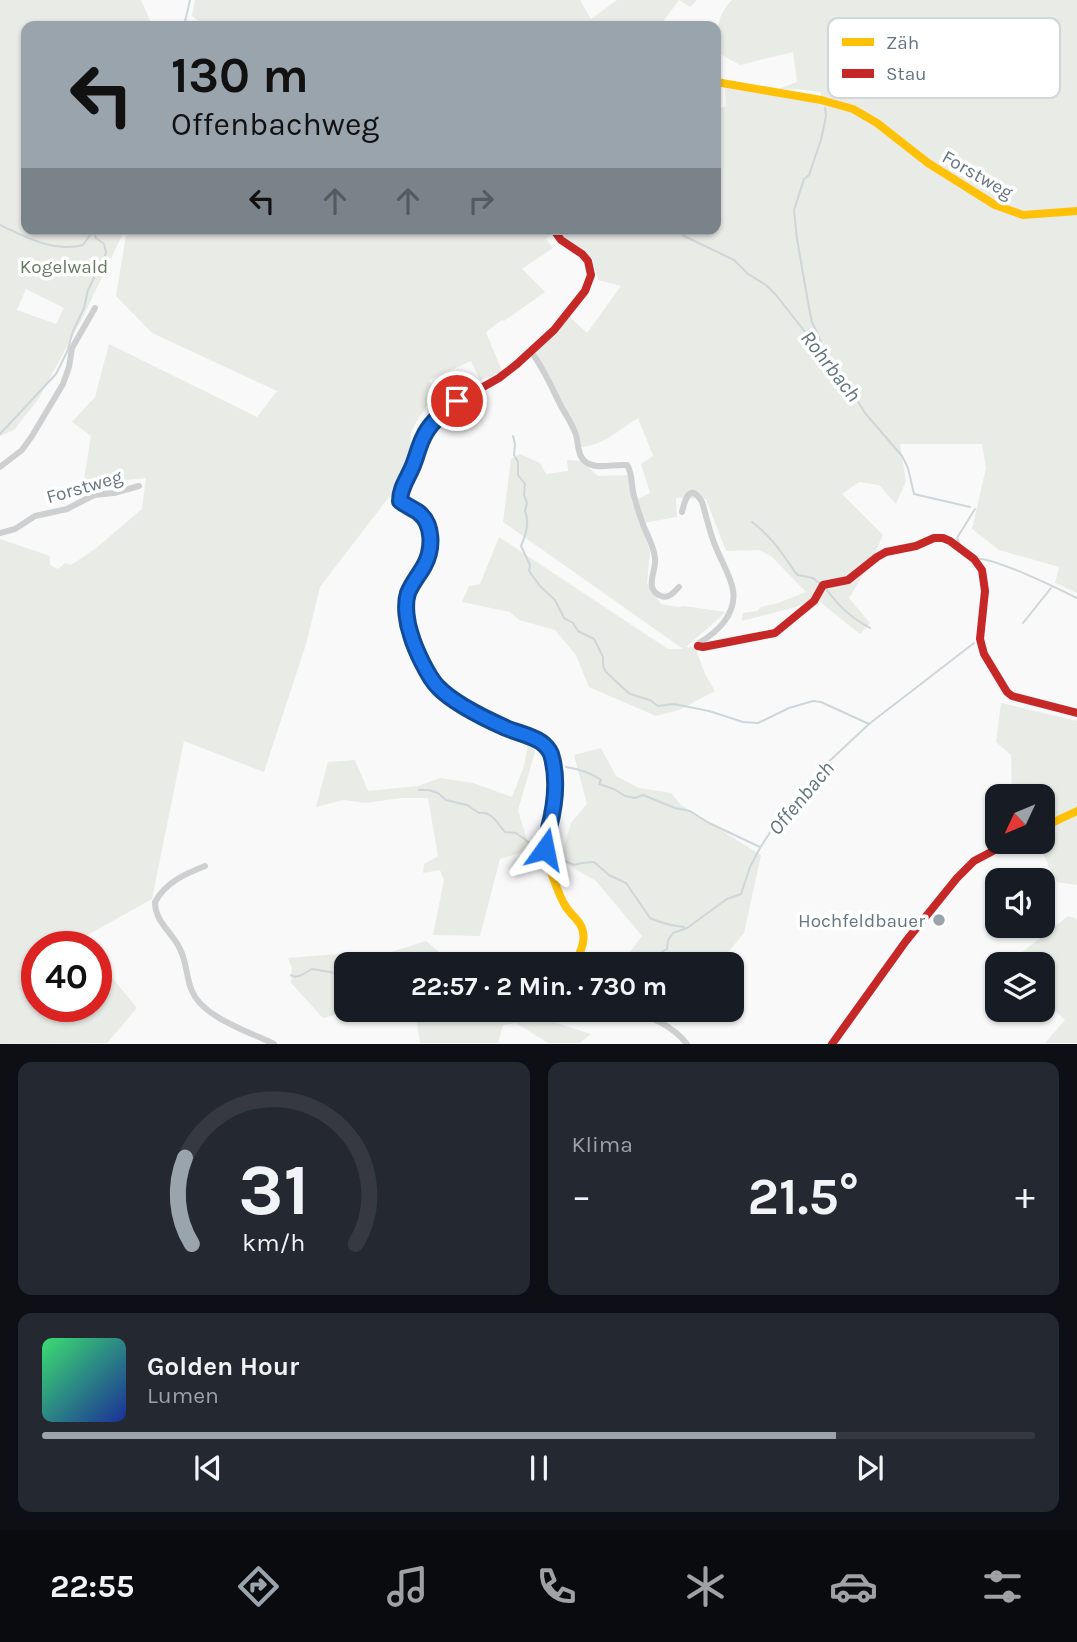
<!DOCTYPE html>
<html lang="de">
<meta charset="utf-8">
<style>
body{margin:0;font-family:Karla,sans-serif;background:#242831;color:#f1f3f6;height:100vh;display:flex;flex-direction:column;font-size:26px;white-space:nowrap}
*{box-sizing:border-box;margin:0}
p{font-size:23px;color:#9ea1a6}
.icon{flex:none;width:38px;height:38px;fill:none;stroke:currentColor;stroke-width:2;stroke-linecap:round;stroke-linejoin:round}
.map{position:relative;height:1044px;overflow:hidden}
.details{display:flex;flex-direction:column;gap:18px;padding:18px;background:#0d0f14;flex:1}
.details>*{flex:none}
.guide{position:absolute;left:21px;top:21px;width:700px;height:214px;border-radius:14px;box-shadow:0 2px 5px #0004;background:#99a4ac;color:#111;overflow:hidden}
.needle{width:46px;rotate:226deg}
.fabs{position:absolute;left:985px;top:784px;display:grid;gap:14px}
.fabs a{display:grid;place-items:center;width:70px;height:70px;border-radius:14px;background:#171b24;box-shadow:0 2px 5px #0004;font-size:35px}
.speed{position:absolute;left:21px;top:931px;display:flex;gap:14px;font-size:35px;font-weight:700;text-align:center}
.speed>*{display:grid;place-content:center;width:91px;height:91px;border-radius:50%;background:#171b24;box-shadow:0 2px 5px #0004;line-height:1}
.speed .limit{border:10px solid #d22;background:#fff;color:#111}
.pin{position:absolute;display:grid;place-items:center;width:60px;height:60px;color:#fff;margin:-30px;border:4px solid #fff;border-radius:50%;box-shadow:0 2px 7px #0007}
.me{position:absolute;width:77px;margin:-38px;rotate:12deg;stroke-linejoin:round;filter:drop-shadow(0 0 5px #0008)}
.turn{display:flex;align-items:center;gap:24px;height:147px;padding:0 35px;font-size:32px}
.turn .icon{width:91px;height:91px;stroke-width:2.5}
.turn b{display:block;font-size:49px;line-height:60px}
.lanes{display:flex;align-items:center;height:66px;padding:0 35px;background:#0003;justify-content:center;gap:35px;direction:ltr}
.lanes .off{opacity:.35}
.big{font-size:52px;font-weight:700;line-height:1.1}
.details .tile{flex:1;display:flex;flex-direction:column;justify-content:center;gap:10px;min-width:0;padding:0 24px;border-radius:14px;background:#242831}
.details .dial{align-items:center;gap:0}
.dial svg{height:182px;overflow:visible;fill:none;stroke:#363941;stroke-width:7;stroke-linecap:round;text-anchor:middle}
.dial text{fill:#f1f3f6;stroke:none}
.song{display:flex;align-items:center;gap:21px}
.cover{width:84px;height:84px;border-radius:10px;background:linear-gradient(135deg,hsl(140 70% 55%),hsl(230 70% 35%))}
.played{height:7px;border-radius:4px;background:linear-gradient(90deg,#99a4ac 80%,#363941 80%)}
.keys{display:flex;justify-content:space-around;direction:ltr}
.heat{display:flex;justify-content:space-between;align-items:center;font-size:38px;direction:ltr}
.details .tiles{flex:1;display:grid;gap:18px;grid-template-columns:1fr 1fr}
.tile:last-child{grid-column:span 2}
.trip{position:absolute;left:334px;top:952px;width:410px;height:70px;border-radius:14px;background:#171b24;box-shadow:0 2px 5px #0004;font-weight:700;line-height:70px;text-align:center}
.menu{display:flex;height:112px;justify-content:space-around;align-items:center;background:#090b0e;color:#9ea1a6}
.menu .icon{width:49px;height:49px}
.menu .current{color:#99a4ac}
.menu b{font-size:32px;color:#f1f3f6}
.map>svg:first-child{display:block}
.green{fill:#e8ebe6;fill-rule:evenodd}
.lines{fill:none;stroke-linecap:round;stroke-linejoin:round}
.stream{stroke:#ced6d9;stroke-width:2}
.street{stroke:#cecfd0;stroke-width:6}
.slow{stroke:#ffc107;stroke-width:8}
.jam{stroke:#c62828;stroke-width:8}
.route-casing{stroke:#114b97;stroke-width:18}
.route{stroke:#1a73e8;stroke-width:12}
.poi-dot{fill:#99a4ac;stroke:#fff;stroke-width:2.5}
.labels{text-anchor:middle;stroke-width:7;stroke-linejoin:round;paint-order:stroke}
.street-label{font-size:19px;fill:#657683;stroke:#fff}
.park-label{font-size:19px;fill:#687a64;stroke:#fff}
.poi-label{font-size:19px;fill:#657683;stroke:#fff;text-anchor:end}
.water-label{font-size:21px;font-style:italic;fill:#60757c;stroke:#fff}
.key{fill:#fff;stroke:#d1d6da;stroke-width:2}
.key-label{font-size:19px;fill:#657683}
</style>
<div class="map">
<svg width="1077" height="1044" viewBox="0 0 1077 1044">
<rect width="100%" height="100%" fill="#f9f9f9"/>
<!-- green -->
<g class="green">
<path d="M 0,0 L 141,0 L 152,25 L 160,26 L 26,26 L 26,229 L 125,229 L 83,317 L 39,398 L 14,430 L 0,436 ZM 26,289 L 64,308 L 56,324 L 17,310 Z"/>
<polygon points="195,0 580,0 591,19 617,0 697,0 690,7 679,0 660,26 205,26 192,16"/>
<path d="M 732,0 L 1077,0 L 1077,593 L 1055,583 L 1059,567 L 999,550 L 972,529 L 986,468 L 982,444 L 900,444 L 906,481 L 896,504 L 879,485 L 859,482 L 842,494 L 883,535 L 872,560 L 849,598 L 870,623 L 860,634 L 815,598 L 796,607 L 742,621 L 743,613 L 757,611 L 761,607 L 778,603 L 806,592 L 771,556 L 759,550 L 726,551 L 706,499 L 676,498 L 677,517 L 643,523 L 636,500 L 650,493 L 641,464 L 653,456 L 638,418 C 618,430 604,446 579,447 L 535,351 L 568,315 L 587,333 L 621,286 L 598,280 L 592,259 L 579,247 L 566,240 L 557,229 L 716,229 L 716,122 L 718,120 L 717,110 L 726,106 L 725,86 L 821,101 L 821,92 L 798,89 L 778,89 L 797,82 L 793,52 L 740,65 L 720,54 C 717,32 715,17 732,0 Z"/>
<path d="M 127,229 L 549,229 L 552,234 L 546,239 L 553,248 L 522,269 L 545,292 L 504,321 L 502,320 L 486,332 L 502,371 L 496,375 L 480,380 L 471,361 L 429,380 C 439,401 418,413 412,431 C 408,440 412,449 412,459 C 411,471 403,485 398,496 L 389,497 L 320,587 L 306,644 L 264,772 L 184,741 L 152,899 L 84,937 L 81,947 L 37,947 L 37,1006 L 96,1006 L 96,972 L 110,975 L 137,1008 L 107,1043 L 0,1044 L 0,539 L 50,556 L 50,565 L 58,569 L 65,563 L 71,565 L 95,549 L 142,509 L 146,478 L 83,485 L 91,436 L 72,422 L 95,397 L 109,344 L 257,417 L 277,391 L 152,333 L 116,296 Z"/>
<polygon points="520,454 540,463 546,474 568,471 567,460 581,461 598,476 628,475 632,501 641,523 650,552 647,583 661,604 678,607 683,606 726,612 686,647 695,647 705,674 715,691 679,710 656,716 589,687 576,655 555,630 519,620 510,612 462,602 469,586 480,584 499,537 668,649 683,649 503,522 511,459"/>
<polygon points="1001,703 1077,721 1077,885 1057,882 1037,842 1043,842 1043,796 1015,796 1012,791 1011,755 996,742"/>
<polygon points="528,743 534,747 535,752 518,810 530,850 500,859 480,936 433,935 444,880 440,870 423,873 424,864 438,856 428,798 401,798 365,803 344,800 316,807 328,762 355,760 368,791 418,786 440,778 473,783 512,797 524,766"/>
<polygon points="601,748 616,776 639,788 671,793 681,805 761,855 744,933 718,964 621,964 642,936 596,881 560,860 571,823 587,804 574,755"/>
<polygon points="1068,916 1077,919 1077,1043 1045,1043 1065,1020 1043,999 1043,964 1007,964"/>
<polygon points="426,941 443,955 468,964 346,964 346,1010 567,1010 553,1022 591,1034 580,1043 548,1043 516,1023 503,1025 498,1043 420,1043 416,1016 371,1018 354,1010 323,1018 291,983 292,968 288,958 338,954 371,958"/>
</g>
<g class="lines">
<!-- stream -->
<g class="stream">
<polyline points="184,26 190,0"/>
<path d="M 0,225 C 26,237 54,253 83,245 L 92,232"/>
<polyline points="674,229 684,236 734,260 748,274 766,285 776,295 851,390 865,413 902,456 908,468 914,494 970,507"/>
<polyline points="819,349 821,342 812,322 809,308 797,239 794,210 804,179 809,175 821,140 826,116 825,108"/>
<polyline points="0,434 56,374 67,352 73,331 84,308 88,290 106,253 104,244 96,238 93,229"/>
<path d="M 513,436 L 515,444 L 514,455 L 518,462 L 518,475 L 525,484 L 524,495 L 527,503 L 525,511 C 530,522 526,535 521,546 L 530,565 L 529,571 L 540,586 L 555,600 L 564,618 L 573,623 L 578,631 L 594,639 L 603,657 L 603,666 L 606,672 L 622,687 L 630,694 L 650,700 L 658,706 L 674,704 L 709,711 L 743,722 L 758,723 L 789,708 L 813,701 L 821,702 L 869,724"/>
<path d="M 752,522 C 771,536 782,553 795,572 L 798,575 L 813,578 L 819,583"/>
<polyline points="960,545 957,538 975,509"/>
<path d="M 978,559 C 993,557 1059,589 1077,598"/>
<path d="M 826,589 C 840,607 850,617 870,628"/>
<polyline points="1023,623 1051,588"/>
<path d="M 566,767 C 579,769 590,772 601,780 L 599,784 L 614,789 L 625,796 L 635,798 L 643,795 L 675,808 L 690,811 L 709,823 L 760,847"/>
<path d="M 419,790 L 429,790 L 438,793 L 446,800 L 467,805 L 479,813 C 492,811 497,823 505,832 L 516,833 L 530,843 L 542,846"/>
<path d="M 548,849 L 559,858 L 574,865 L 582,863 L 594,862 L 609,875 L 626,883 L 650,918 C 659,922 674,926 684,927"/>
<polyline points="650,964 653,957 667,949 668,940 673,933 687,928 727,899 741,894 750,867 760,848 776,823 822,768 869,724 974,643"/>
<polyline points="291,975 295,977 302,975 312,969 342,974 346,977"/>
</g>
<!-- street -->
<g class="street">
<path d="M 532,353 C 544,369 552,388 561,406 C 566,415 573,425 576,435 C 579,446 577,458 589,464 C 599,469 614,464 627,465 C 633,474 631,486 634,496 C 637,507 640,517 644,527 C 648,537 654,547 655,558 C 657,570 643,589 661,596 C 669,599 674,592 679,587"/>
<polyline points="0,467 22,450 32,436 63,384 69,367 72,348 95,308"/>
<path d="M 682,512 C 685,499 690,482 702,502 C 707,518 710,535 717,550 C 728,576 744,595 724,622 C 717,631 709,637 699,643 L 698,646"/>
<polyline points="0,533 15,529 35,516 67,509 94,495 114,493 139,486"/>
<path d="M 205,866 C 185,874 166,882 155,902 C 155,922 172,932 180,949 C 187,962 186,978 192,991 C 202,1017 250,1032 274,1044"/>
<path d="M 628,1010 C 649,1015 673,1026 687,1044"/>
</g>
<!-- slow -->
<g class="slow">
<polyline points="716,82 821,100 853,109 877,123 928,163 995,205 1023,215 1077,211"/>
<path d="M 408,625 C 422,681 457,708 508,729 C 520,734 538,735 547,747 C 560,763 555,806 550,825 C 548,832 545,839 545,846 C 545,859 559,896 566,907 C 570,913 576,918 580,924 C 588,937 581,952 574,964"/>
<polyline points="1043,827 1077,811"/>
</g>
<!-- jam -->
<g class="jam">
<path d="M 408,625 C 406,614 405,603 409,592 C 416,571 433,562 430,536 C 429,529 427,522 422,516 C 416,509 406,506 399,500 L 402,488 L 425,436 L 437,418 L 453,404 L 499,378 L 517,364 L 554,330 L 585,291 L 591,275 L 588,261 L 582,254 L 561,240 L 553,229"/>
<polyline points="698,646 703,647 775,633 814,601 823,585 848,580 877,557 886,552 916,546 934,538 943,538 950,541 974,559 982,570 985,591 980,639 984,654 1007,692 1012,696 1077,713"/>
<polyline points="832,1044 906,941 957,878 974,861 1010,842"/>
</g>
</g>
<g class="lines">
<defs>
<path id="route" d="M 457,401 C 444,412 430,422 423,438 C 418,448 416,460 411,470 C 406,481 400,489 400,501 C 405,505 412,508 418,512 C 434,524 433,550 424,566 C 419,575 412,583 408,593 C 404,605 407,624 411,635 C 415,649 428,677 438,687 C 453,703 486,719 506,728 C 518,733 530,735 541,742 C 545,745 549,749 551,754 C 558,777 555,805 549,828 C 548,835 545,841 545,849"/>
</defs>
<!-- route casing -->
<use href="#route" class="route-casing"/>
<!-- route -->
<use href="#route" class="route"/>
</g>
<!-- markers -->
<circle class="poi-dot" cx="939" cy="920" r="7"/>
<g class="labels">
<!-- street labels -->
<g class="street-label">
<text transform="translate(978 174) rotate(30)" y="7">Forstweg</text>
<text transform="translate(84 486) rotate(-16)" y="7">Forstweg</text>
</g>
<!-- park labels -->
<g class="park-label">
<text x="64" y="273">Kogelwald</text>
</g>
<!-- poi labels -->
<g class="poi-label">
<text x="925" y="927">Hochfeldbauer</text>
</g>
<!-- water labels -->
<g class="water-label">
<text transform="translate(831 366) rotate(52)" y="7">Rohrbach</text>
<text transform="translate(801 798) rotate(-50)" y="7">Offenbach</text>
</g>
</g>
<!-- legend -->
<rect x="828" y="18" width="232" height="80" rx="10" class="key"/>
<rect x="842" y="38" width="32" height="8" fill="#ffc107"/>
<rect x="842" y="69" width="32" height="9" fill="#c62828"/>
<g class="key-label">
<text x="886" y="49">Zäh</text>
<text x="886" y="80">Stau</text>
</g>
</svg>
<div class="fabs">
<a><svg class="needle" viewBox="-14 -14 28 28"><path d="M0-13l5 13h-10z" fill="#e53935"/><path d="M0 13l5-13h-10z" fill="#9ea1a6"/></svg></a>
<a><svg class="icon" aria-label="sound" viewBox="0 0 24 24"><path d="M4 9h4l5-4v14l-5-4H4zM17 9q2 3 0 6"/></svg></a>
<a><svg class="icon" aria-label="layers" viewBox="0 0 24 24"><path d="M12 4l9 5-9 5-9-5zM3 14l9 5 9-5"/></svg></a>
</div>
<div class="speed"><div class="limit">40</div></div>
<div class="pin" style="left:457px;top:401px;background:#d93025"><svg class="icon" aria-label="arrive" viewBox="0 0 24 24"><path d="M6 21V4h12l-3 4 3 4H6"/></svg></div>
<svg class="me" style="left:545px;top:849px" viewBox="-20 -20 40 40"><path d="M0-17L14 15 0 8-14 15z" fill="#1a73e8" stroke="#fff" stroke-width="4"/></svg>
<div class="trip">22:57 · 2 Min. · 730 m</div>
<div class="guide">
<div class="turn"><svg class="icon" aria-label="left" viewBox="0 0 24 24"><path d="M17 20v-9H6M10 6l-5 5 5 5"/></svg><div><b>130 m</b>Offenbachweg</div></div>
<div class="lanes"><svg class="icon" aria-label="left" viewBox="0 0 24 24"><path d="M17 20v-9H6M10 6l-5 5 5 5"/></svg><svg class="icon off" aria-label="ahead" viewBox="0 0 24 24"><path d="M12 20V5M6 11l6-6 6 6"/></svg><svg class="icon off" aria-label="ahead" viewBox="0 0 24 24"><path d="M12 20V5M6 11l6-6 6 6"/></svg><svg class="icon off" aria-label="right" viewBox="0 0 24 24"><path d="M7 20v-9h11M14 6l5 5-5 5"/></svg></div>
</div>
</div>
<section class="details">
<div class="tiles">
<div class="tile dial"><svg viewBox="0 0 100 80">
<path d="M14 69A42 42 0 1 1 86 69"/>
<path d="M14 69A42 42 0 0 1 11 31" stroke="#99a4ac"/>
<text x="50" y="56" font-size="32" font-weight="700">31</text>
<text x="50" y="72" font-size="11">km/h</text>
</svg></div>
<div class="tile"><p>Klima</p>
<div class="heat"><a>−</a><b class="big">21.5°</b><a>+</a></div>
</div>
<div class="tile">
<div class="song"><i class="cover"></i><div><b>Golden Hour</b><p>Lumen</p></div></div>
<div class="played"></div>
<div class="keys"><svg class="icon" aria-label="previous" viewBox="0 0 24 24"><path d="M18 5L8 12l10 7zM5 5v14"/></svg><svg class="icon" aria-label="pause" viewBox="0 0 24 24"><path d="M8 5v14M16 5v14"/></svg><svg class="icon" aria-label="next" viewBox="0 0 24 24"><path d="M6 5l10 7-10 7zM19 5v14"/></svg></div>
</div>
</div>
</section>
<nav class="menu">
<b>22:55</b>
<svg class="icon current" aria-label="directions" viewBox="0 0 24 24"><path d="M12 3l9 9-9 9-9-9zM9 14v-3h6M13 9l2 2-2 2"/></svg>
<svg class="icon" aria-label="music" viewBox="0 0 24 24"><path d="M9 18V5l10-2v13"/><circle cx="6" cy="18" r="3"/><circle cx="16" cy="16" r="3"/></svg>
<svg class="icon" aria-label="phone" viewBox="0 0 24 24"><path d="M5 4h4l2 5-3 2q2 4 5 5l2-3 5 2v4C11 20 4 13 5 4z"/></svg>
<svg class="icon" aria-label="climate" viewBox="0 0 24 24"><path d="M12 3v18M4 7l16 10M4 17L20 7"/></svg>
<svg class="icon" aria-label="car" viewBox="0 0 24 24"><path d="M5 17H2v-5l4-1 3-4h7l3 4 3 1v5h-3M9 17h6M6 11h13"/><circle cx="7" cy="17" r="2"/><circle cx="17" cy="17" r="2"/></svg>
<svg class="icon" aria-label="filters" viewBox="0 0 24 24"><path d="M4 7h16M4 17h16"/><circle cx="9" cy="7" r="2"/><circle cx="15" cy="17" r="2"/></svg>
</nav>
